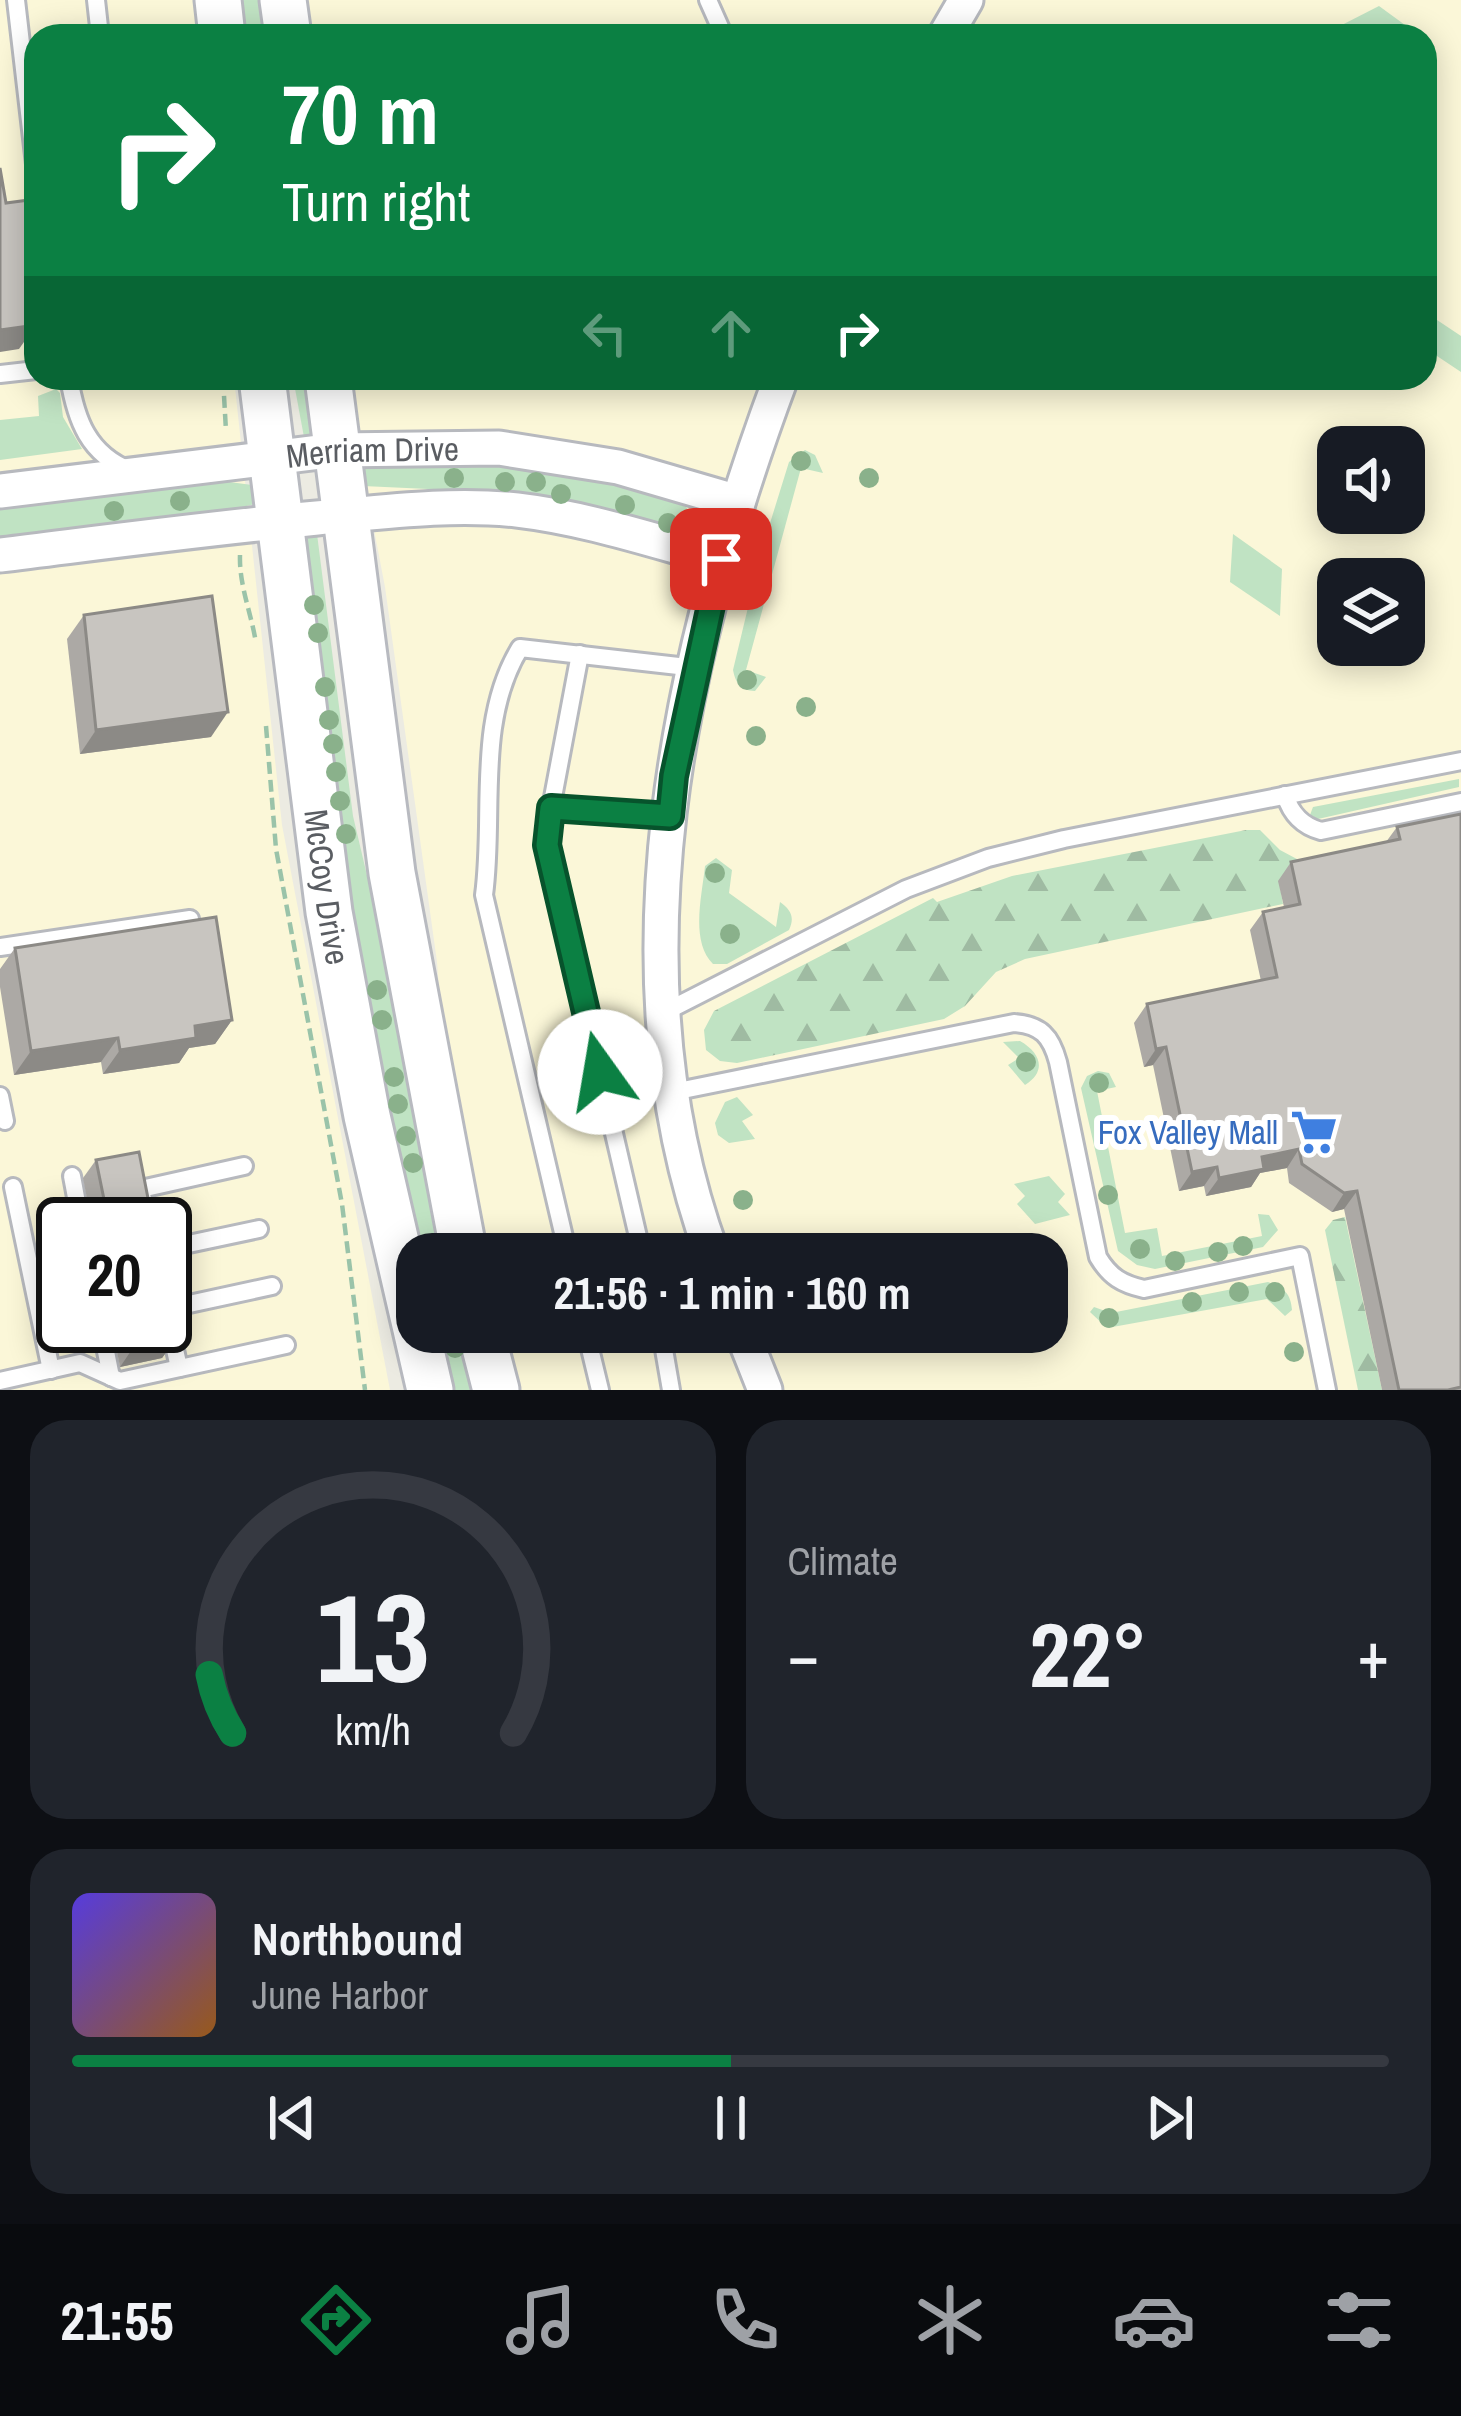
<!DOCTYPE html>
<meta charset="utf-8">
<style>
body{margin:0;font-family:"Archivo Narrow",sans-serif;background:#20242c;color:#f1f3f6;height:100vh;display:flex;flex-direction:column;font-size:45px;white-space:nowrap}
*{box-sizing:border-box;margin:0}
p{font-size:39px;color:#9ea1a6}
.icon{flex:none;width:66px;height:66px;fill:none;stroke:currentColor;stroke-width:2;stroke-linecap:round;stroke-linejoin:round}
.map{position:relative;height:1390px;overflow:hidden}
.side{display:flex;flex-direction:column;gap:30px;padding:30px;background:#0d0f14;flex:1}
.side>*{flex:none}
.hud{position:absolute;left:24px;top:24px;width:1413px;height:366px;border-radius:36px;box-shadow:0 6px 30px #0003;background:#0b8043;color:#fff;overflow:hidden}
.fabs{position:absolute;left:1317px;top:426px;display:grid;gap:24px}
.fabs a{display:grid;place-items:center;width:108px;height:108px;border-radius:24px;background:#171b24;box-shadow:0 6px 30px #0003;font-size:60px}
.speed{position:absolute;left:36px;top:1197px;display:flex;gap:24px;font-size:60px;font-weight:700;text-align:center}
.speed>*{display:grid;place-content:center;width:156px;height:156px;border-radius:50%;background:#171b24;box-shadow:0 6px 30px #0003;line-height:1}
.speed .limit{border:6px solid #111;border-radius:18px;background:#fff;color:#111}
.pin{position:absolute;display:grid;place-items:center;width:102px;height:102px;color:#fff;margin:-51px;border-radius:24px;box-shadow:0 6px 18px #0006}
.me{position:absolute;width:132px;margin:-66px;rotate:347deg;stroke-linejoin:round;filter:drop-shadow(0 0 9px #0008)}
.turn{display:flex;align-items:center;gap:42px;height:252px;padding:0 60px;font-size:54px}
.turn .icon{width:156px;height:156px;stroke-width:2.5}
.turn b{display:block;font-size:84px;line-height:102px}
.lanes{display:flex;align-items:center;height:114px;padding:0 60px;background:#0003;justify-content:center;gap:60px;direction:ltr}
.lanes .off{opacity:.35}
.big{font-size:90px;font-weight:700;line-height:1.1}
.side .tile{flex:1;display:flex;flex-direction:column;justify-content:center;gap:18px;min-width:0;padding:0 42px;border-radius:36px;background:#20242c}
.side .dial{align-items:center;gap:0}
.dial svg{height:312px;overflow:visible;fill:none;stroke:#363941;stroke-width:7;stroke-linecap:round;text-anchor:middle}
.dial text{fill:#f1f3f6;stroke:none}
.song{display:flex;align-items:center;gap:36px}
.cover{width:144px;height:144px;border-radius:18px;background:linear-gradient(135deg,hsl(250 70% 55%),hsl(30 70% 35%))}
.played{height:12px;border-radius:6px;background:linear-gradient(90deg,#0b8043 50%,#363941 50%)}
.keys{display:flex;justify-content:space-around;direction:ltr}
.heat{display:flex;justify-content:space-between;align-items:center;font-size:66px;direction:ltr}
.side .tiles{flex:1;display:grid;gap:30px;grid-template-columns:1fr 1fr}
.tile:last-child{grid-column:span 2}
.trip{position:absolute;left:396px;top:1233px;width:672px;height:120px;border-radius:36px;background:#171b24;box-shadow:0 6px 30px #0003;font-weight:700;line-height:120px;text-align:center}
.tabs{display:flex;height:192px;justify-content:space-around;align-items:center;background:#090b0e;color:#9ea1a6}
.tabs .icon{width:84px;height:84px}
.tabs .on{color:#0b8043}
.tabs b{font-size:54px;color:#f1f3f6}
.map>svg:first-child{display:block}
.commercial{fill:#fbf7d8;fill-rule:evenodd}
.grass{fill:#c0e3c3}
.forest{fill:url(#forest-firs)}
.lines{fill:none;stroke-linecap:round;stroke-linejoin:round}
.lane-casing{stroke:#b7b9be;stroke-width:22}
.street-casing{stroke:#b7b9be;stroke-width:39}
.secondary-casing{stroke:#b8bac0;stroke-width:51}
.path{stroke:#9ac3a9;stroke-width:4.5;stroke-dasharray:12 6;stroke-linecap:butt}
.lane{stroke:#fff;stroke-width:16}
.street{stroke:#fff;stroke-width:33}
.secondary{stroke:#fff;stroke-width:45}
.tree{fill:#8ab18b}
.wall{fill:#aca9a5}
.shaded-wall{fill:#8c8a86}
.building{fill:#c8c5c0;stroke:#8c8a86;stroke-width:3}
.route-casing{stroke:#07532c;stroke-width:30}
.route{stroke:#0b8043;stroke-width:21}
.labels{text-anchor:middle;stroke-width:12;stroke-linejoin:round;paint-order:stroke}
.street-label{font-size:33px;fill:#5a5d62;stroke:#fff}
.shop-label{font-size:33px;fill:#366cbe;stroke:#fff;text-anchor:end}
</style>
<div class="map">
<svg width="1461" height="1390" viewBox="0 0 1461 1390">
<defs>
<pattern id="forest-firs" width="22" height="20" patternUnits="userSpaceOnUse" patternTransform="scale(3)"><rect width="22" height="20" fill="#c0e3c3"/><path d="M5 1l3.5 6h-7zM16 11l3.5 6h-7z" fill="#9fbba2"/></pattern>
</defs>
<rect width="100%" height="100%" fill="#ecebe2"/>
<!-- commercial -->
<g class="commercial">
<path d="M 0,0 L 194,0 L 198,36 L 36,36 L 36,378 L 234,378 L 282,825 L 390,1390 L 0,1390 ZM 63,1224 L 165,1224 L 165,1326 L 63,1326 Z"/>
<path d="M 300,0 L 1461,0 L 1461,1390 L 514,1390 L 499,1332 L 1047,1332 L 1047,1254 L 482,1254 L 444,1058 L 437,962 L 385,587 L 345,378 L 1425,378 L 1425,36 L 305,36 ZM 1338,447 L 1404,447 L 1404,513 L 1338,513 ZM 1338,579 L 1404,579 L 1404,645 L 1338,645 Z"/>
</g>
<!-- grass -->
<g class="grass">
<polygon points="236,0 268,0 273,36 244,36"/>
<path d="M 1379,6 L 1405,25 C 1383,37 1356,43 1334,29 Z"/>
<polygon points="1425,312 1461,336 1461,372 1425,348"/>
<polygon points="293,378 312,378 314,438 304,437"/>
<polygon points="56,389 60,393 63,417 82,449 0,460 0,420 39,416 38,396"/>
<path d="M 805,450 L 815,455 L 823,473 L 801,468 L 746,670 L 766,677 L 755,691 C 740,690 736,684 733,670 L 762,549 L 789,462 Z"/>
<polygon points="385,464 496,464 561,472 670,500 686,507 697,522 692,527 662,527 493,492 363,486 360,470"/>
<polygon points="222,481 252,485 258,497 255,504 218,513 0,538 0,506"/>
<polygon points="308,526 317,534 353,816 406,1041 449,1254 417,1254 362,1000 300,542"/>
<polygon points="1233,534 1282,569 1280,616 1230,582"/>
<polygon points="1459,779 1459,787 1318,819 1310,815 1313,807"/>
<path d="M 716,858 L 732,870 L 729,893 L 776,927 L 780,902 C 791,910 795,917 789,930 L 727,964 L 713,964 C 690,941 702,896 705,866 Z"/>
<path d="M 1020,1041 C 1041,1053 1047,1071 1025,1085 L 1008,1065 L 1019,1058 L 1003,1042 Z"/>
<polygon points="1098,1071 1109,1073 1116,1087 1097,1091 1125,1233 1157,1228 1162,1256 1262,1236 1258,1214 1269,1215 1278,1230 1263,1247 1155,1269 1137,1265 1118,1251 1081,1088 1087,1076"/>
<polygon points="737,1097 753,1115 742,1121 755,1139 729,1143 718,1135 715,1123 725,1102"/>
<polygon points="1049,1176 1065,1194 1058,1202 1070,1215 1035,1224 1017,1204 1025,1196 1014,1184"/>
<path d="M 1268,1282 C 1283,1287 1291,1293 1292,1310 L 1285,1316 L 1267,1299 L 1107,1328 L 1090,1312 L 1094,1307 L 1111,1313 Z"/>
<polygon points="432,1332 467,1332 482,1390 446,1390"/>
</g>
<!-- forest -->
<g class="forest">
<polygon points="1246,830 1260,830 1280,850 1310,866 1279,881 1283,904 1025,959 996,972 965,1006 944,1019 737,1063 720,1061 706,1050 704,1030 714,1011 933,898 937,902 1012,876"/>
<polygon points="1345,1217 1382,1390 1358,1390 1325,1230 1333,1220"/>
</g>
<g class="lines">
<defs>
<g id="lane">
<polyline points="16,0 36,173"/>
<polyline points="96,0 100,36"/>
<polyline points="708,0 724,36"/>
<polyline points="0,374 36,370"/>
<path d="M 69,378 C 76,420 88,454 131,471"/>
<path d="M 1285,795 C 1291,814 1302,826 1321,831 L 1461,802"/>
<polyline points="551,808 580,654"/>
<polyline points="0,947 190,919"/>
<polyline points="663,1013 906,889 988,858 1064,839 1461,761"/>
<path d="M 673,1092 L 1014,1023 C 1041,1025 1051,1036 1058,1062 L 1098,1257 C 1110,1277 1122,1284 1144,1289 L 1300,1256 L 1327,1390"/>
<polyline points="0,1096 5,1121"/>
<polyline points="72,1176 81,1224"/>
<polyline points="13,1187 51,1370"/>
<polyline points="148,1224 141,1189 244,1166"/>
<polyline points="165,1249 259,1229"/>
<path d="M 568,1254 L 484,895 C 495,814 475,722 520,648 L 696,668"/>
<polyline points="642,1254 547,845 551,808 670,816"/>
<polyline points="166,1309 272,1286"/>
<polyline points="169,1322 179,1368"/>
<polyline points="101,1326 111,1377"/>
<polyline points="586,1332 600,1390"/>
<polyline points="661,1332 671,1390"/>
<polyline points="0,1381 80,1363 120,1381 286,1345"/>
</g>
<g id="street">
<polyline points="945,36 966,0"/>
<path id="s1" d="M 0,491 L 336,450 L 499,448 L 618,467 L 738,502"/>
<path d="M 0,555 C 106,542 211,528 317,518 C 384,512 450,503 517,510 C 586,518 654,541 721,559"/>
<path d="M 712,1254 C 608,971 679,651 781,378"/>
<polyline points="742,1332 765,1390"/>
</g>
<g id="secondary">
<polyline points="218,0 222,36"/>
<polyline points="283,0 288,36"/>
<path id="s2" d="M 262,378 L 329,912 L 367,1116 L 430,1390"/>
<polyline points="328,378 392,873 464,1254"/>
<polyline points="481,1332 496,1390"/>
</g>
</defs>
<!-- lane casing -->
<use href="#lane" class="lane-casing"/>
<!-- street casing -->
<use href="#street" class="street-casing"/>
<!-- secondary casing -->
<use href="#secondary" class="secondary-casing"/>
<!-- path -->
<g class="path">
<polyline points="223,378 226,431"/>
<path d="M 240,555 C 239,585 251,612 256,643"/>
<polyline points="266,726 276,849 342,1204 365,1390"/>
</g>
<!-- lane -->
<use href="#lane" class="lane"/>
<!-- street -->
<use href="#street" class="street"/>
<!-- secondary -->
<use href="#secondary" class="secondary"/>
</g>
<!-- trees -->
<g class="tree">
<circle cx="801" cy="461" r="10"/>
<circle cx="454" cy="478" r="10"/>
<circle cx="869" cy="478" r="10"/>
<circle cx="505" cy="482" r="10"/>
<circle cx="536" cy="482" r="10"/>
<circle cx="561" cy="494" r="10"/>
<circle cx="180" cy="501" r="10"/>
<circle cx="625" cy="505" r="10"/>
<circle cx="114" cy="511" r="10"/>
<circle cx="668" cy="523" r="10"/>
<circle cx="314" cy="605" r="10"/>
<circle cx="318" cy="633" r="10"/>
<circle cx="747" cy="680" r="10"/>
<circle cx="325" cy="687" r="10"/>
<circle cx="806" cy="707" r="10"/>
<circle cx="329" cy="720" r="10"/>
<circle cx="756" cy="736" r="10"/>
<circle cx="333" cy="744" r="10"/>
<circle cx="336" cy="772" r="10"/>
<circle cx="340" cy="801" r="10"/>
<circle cx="346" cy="834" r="10"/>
<circle cx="715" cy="873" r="10"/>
<circle cx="730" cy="934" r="10"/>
<circle cx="377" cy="990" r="10"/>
<circle cx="382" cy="1020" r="10"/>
<circle cx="1026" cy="1062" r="10"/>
<circle cx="394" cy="1077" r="10"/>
<circle cx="1099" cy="1083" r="10"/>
<circle cx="398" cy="1104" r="10"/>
<circle cx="406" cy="1136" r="10"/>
<circle cx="413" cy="1163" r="10"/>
<circle cx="1108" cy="1195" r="10"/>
<circle cx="743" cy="1200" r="10"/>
<circle cx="1243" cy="1246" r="10"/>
<circle cx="1140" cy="1249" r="10"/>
<circle cx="1218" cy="1252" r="10"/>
<circle cx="1175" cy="1261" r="10"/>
<circle cx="1239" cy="1292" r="10"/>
<circle cx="1275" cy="1292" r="10"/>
<circle cx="1192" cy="1302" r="10"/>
<circle cx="1109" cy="1318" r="10"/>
<circle cx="455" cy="1348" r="10"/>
<circle cx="1294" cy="1352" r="10"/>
</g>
<!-- wall -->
<g class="wall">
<polygon points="84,615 211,737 80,754 67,639"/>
<polygon points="1461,814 1461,1390 1382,1390 1344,1209 1332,1212 1289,1183 1287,1168 1260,1173 1251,1187 1206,1196 1204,1186 1179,1191 1153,1065 1144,1067 1134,1023 1147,1004 1261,981 1250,930 1263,912 1284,907 1278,881 1291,862 1386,842 1397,827"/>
<polygon points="15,948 232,1020 215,1044 189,1048 179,1063 103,1074 101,1062 14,1075 0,987 0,969"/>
<polygon points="96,1160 153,1224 92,1224 83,1178"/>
<polygon points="112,1326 165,1326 175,1340 162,1358 120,1367"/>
</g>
<!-- shaded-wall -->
<g class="shaded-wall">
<polygon points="36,325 19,349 0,352 0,330"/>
<polygon points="228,712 211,737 80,754 96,730"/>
<polygon points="232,1020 215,1044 189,1048 179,1063 103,1074 120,1050 195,1026"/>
<polygon points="118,1038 101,1062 14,1075 31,1051"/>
<polygon points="1166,1047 1153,1065 1144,1067 1156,1049"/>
<polygon points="1299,1149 1287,1168 1260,1173 1251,1187 1206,1196 1219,1178 1262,1157"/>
<polygon points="1217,1167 1204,1186 1179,1191 1192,1172"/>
<polygon points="1357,1191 1344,1209 1332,1212 1344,1193"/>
<polygon points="175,1340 162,1358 120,1367 133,1348"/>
</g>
<!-- building -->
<g class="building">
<polygon points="0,168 6,203 29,200 34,235 27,235 30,253 36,253 36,325 0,330"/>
<polygon points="212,596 228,712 96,730 84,615"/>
<polygon points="1461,814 1461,1387 1448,1390 1399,1390 1357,1191 1344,1193 1302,1164 1299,1149 1262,1157 1264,1169 1219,1178 1217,1167 1192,1172 1166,1047 1156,1049 1147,1004 1277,977 1263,912 1300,904 1291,862 1400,839 1397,827"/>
<polygon points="216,917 232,1020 195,1026 196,1038 120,1050 118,1038 31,1051 15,948"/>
<polygon points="139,1152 153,1224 109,1224 96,1160"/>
<polygon points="165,1288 175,1340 133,1348 128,1326 165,1326"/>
</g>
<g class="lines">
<defs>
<polyline id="route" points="600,1072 547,845 551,808 670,816 674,776 721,559"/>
</defs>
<!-- route casing -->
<use href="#route" class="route-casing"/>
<!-- route -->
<use href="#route" class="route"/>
</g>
<!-- icons -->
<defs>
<symbol id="supermarket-bare" viewBox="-9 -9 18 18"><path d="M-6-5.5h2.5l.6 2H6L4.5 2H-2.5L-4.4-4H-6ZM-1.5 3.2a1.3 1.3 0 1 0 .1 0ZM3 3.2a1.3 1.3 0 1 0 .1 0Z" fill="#3f7fe0" stroke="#fff" stroke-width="2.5" paint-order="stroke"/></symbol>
</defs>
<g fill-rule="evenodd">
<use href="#supermarket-bare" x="1281" y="1099" width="66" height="66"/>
</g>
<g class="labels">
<!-- street labels -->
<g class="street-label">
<text dy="12" stroke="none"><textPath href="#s1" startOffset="375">Merriam Drive</textPath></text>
<text dy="12" stroke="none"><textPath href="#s2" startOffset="513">McCoy Drive</textPath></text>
</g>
<!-- shop labels -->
<g class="shop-label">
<text x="1278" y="1144">Fox Valley Mall</text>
</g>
</g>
</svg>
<div class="fabs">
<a><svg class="icon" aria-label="sound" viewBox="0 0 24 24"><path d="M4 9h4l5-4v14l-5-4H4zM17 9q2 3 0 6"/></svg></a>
<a><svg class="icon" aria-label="layers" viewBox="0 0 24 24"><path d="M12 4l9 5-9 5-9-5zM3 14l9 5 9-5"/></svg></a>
</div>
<div class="speed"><div class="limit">20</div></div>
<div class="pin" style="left:721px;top:559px;background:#d93025"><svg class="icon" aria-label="arrive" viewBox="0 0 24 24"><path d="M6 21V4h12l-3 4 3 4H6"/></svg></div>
<svg class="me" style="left:600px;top:1072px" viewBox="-20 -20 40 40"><circle r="19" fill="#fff"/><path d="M0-13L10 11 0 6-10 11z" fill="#0b8043"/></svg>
<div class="trip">21:56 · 1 min · 160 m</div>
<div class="hud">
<div class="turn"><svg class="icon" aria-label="right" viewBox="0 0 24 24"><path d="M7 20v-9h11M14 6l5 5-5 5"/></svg><div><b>70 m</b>Turn right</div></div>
<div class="lanes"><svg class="icon off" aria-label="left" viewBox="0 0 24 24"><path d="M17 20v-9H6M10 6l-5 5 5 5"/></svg><svg class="icon off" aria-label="ahead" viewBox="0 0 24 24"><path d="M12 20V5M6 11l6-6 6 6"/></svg><svg class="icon" aria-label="right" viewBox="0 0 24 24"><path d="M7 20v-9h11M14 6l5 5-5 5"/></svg></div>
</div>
</div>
<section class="side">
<div class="tiles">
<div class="tile dial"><svg viewBox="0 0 100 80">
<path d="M14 69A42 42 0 1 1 86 69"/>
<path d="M14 69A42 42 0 0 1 8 54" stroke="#0b8043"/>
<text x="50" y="56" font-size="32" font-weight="700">13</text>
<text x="50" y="72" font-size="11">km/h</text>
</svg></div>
<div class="tile"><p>Climate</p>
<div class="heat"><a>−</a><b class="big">22°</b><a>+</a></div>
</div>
<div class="tile">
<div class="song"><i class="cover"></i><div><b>Northbound</b><p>June Harbor</p></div></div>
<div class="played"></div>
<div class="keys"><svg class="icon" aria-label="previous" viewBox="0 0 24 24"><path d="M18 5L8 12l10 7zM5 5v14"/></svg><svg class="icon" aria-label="pause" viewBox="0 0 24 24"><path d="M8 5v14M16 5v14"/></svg><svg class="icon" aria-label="next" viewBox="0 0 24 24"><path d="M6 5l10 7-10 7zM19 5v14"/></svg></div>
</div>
</div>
</section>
<nav class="tabs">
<b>21:55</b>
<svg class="icon on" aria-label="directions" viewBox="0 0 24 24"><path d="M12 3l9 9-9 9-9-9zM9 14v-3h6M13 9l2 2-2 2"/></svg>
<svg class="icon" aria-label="music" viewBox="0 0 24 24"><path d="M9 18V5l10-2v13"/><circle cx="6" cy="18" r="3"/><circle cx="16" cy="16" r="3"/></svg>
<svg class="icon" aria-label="phone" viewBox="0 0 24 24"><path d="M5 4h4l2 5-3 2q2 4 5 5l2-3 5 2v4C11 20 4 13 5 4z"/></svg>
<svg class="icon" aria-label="climate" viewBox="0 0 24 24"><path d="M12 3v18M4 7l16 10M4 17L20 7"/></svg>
<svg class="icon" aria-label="car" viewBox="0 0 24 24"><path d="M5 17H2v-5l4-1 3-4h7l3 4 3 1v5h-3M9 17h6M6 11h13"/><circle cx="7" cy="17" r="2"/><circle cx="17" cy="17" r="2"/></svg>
<svg class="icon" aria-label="filters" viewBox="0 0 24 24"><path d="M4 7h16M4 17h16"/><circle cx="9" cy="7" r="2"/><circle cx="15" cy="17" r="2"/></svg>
</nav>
